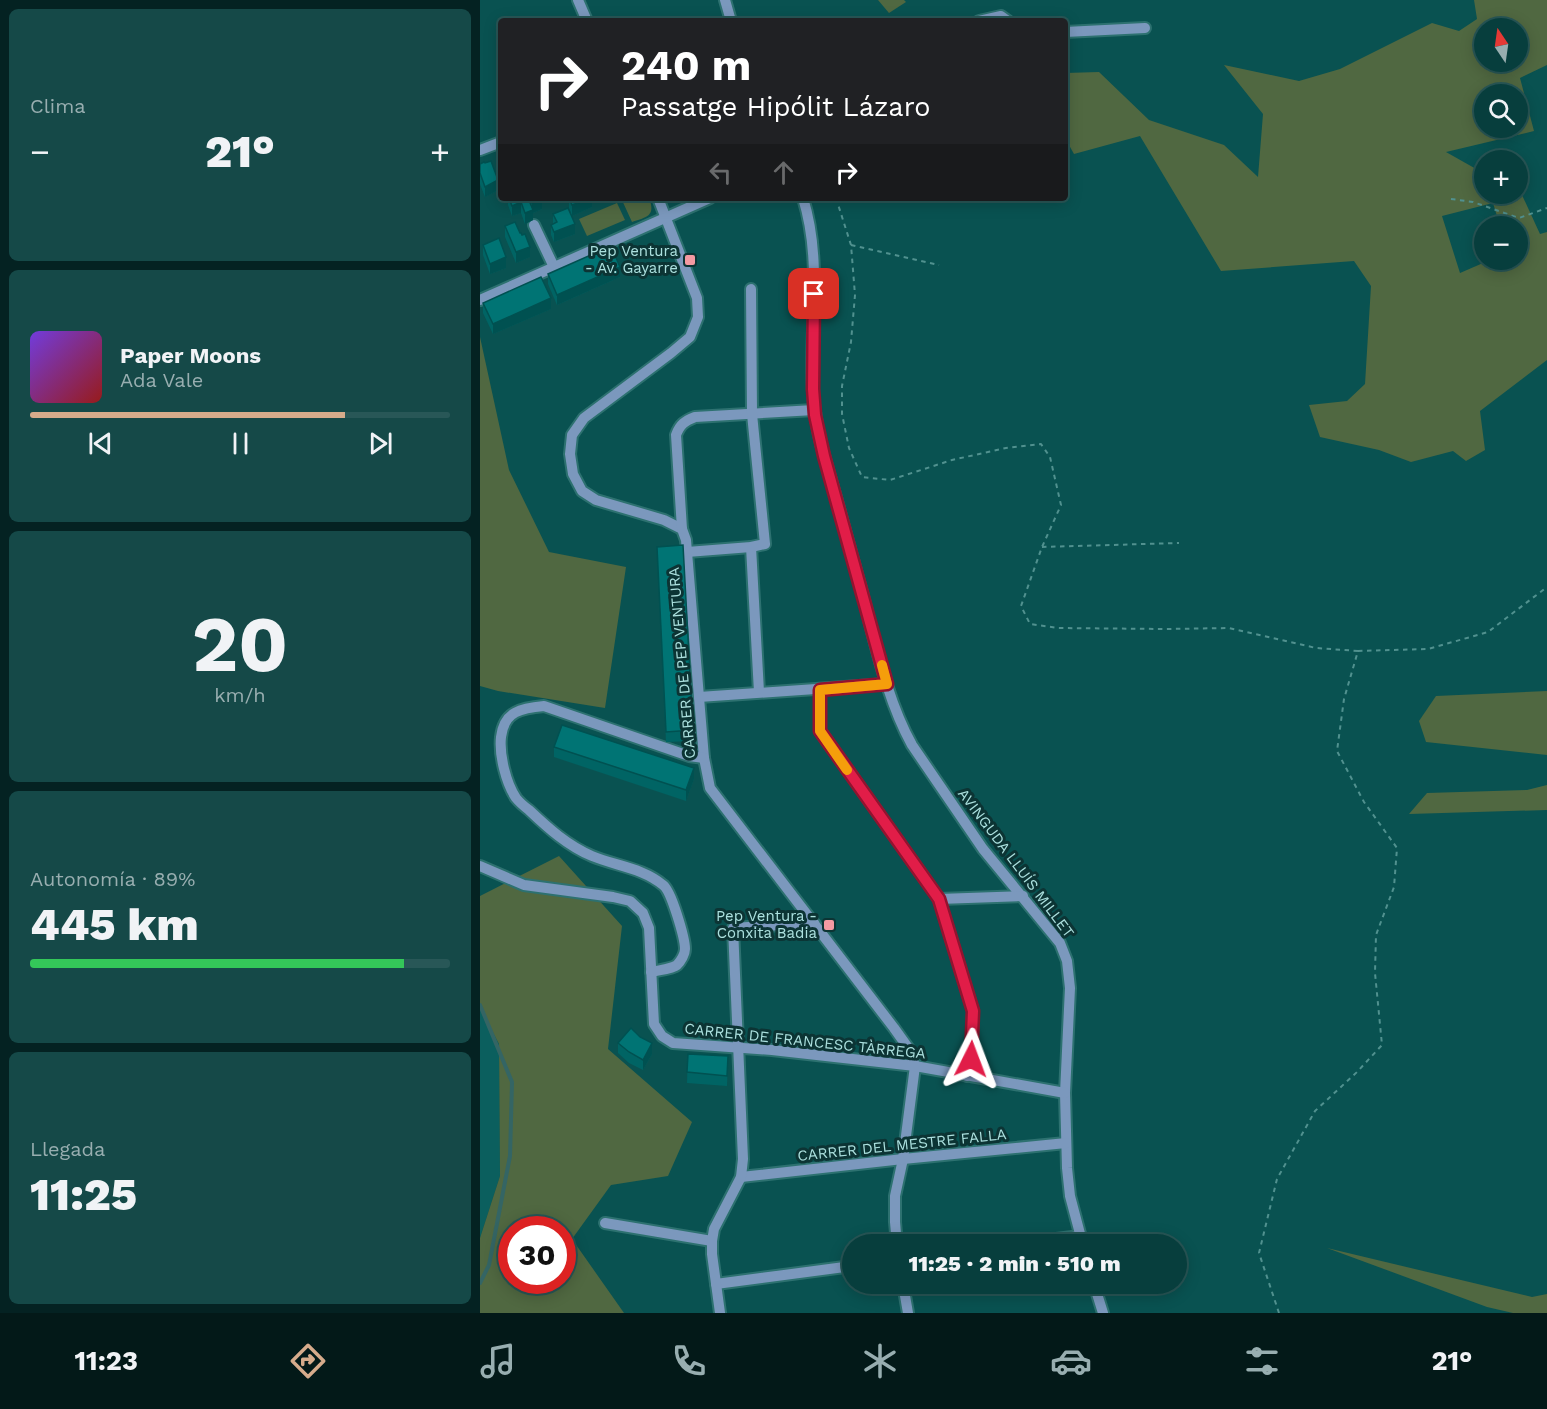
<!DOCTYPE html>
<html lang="es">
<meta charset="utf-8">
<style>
body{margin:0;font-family:"Work Sans",sans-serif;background:#154948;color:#f1f3f6;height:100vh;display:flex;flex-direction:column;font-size:22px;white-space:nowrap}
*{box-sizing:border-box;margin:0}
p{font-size:20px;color:#98aeb0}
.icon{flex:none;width:33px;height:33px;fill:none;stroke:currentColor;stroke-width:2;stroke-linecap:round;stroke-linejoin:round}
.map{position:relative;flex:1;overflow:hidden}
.sheet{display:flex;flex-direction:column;gap:9px;padding:9px;background:#042222;width:480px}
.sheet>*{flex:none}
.hud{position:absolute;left:18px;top:18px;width:570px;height:183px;border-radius:6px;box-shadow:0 3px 15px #0003,0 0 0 2px #285757;background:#202124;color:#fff;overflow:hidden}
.needle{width:39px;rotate:347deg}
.fabs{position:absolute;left:994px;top:18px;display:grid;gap:12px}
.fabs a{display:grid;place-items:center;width:54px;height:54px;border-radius:50%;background:#073e3d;box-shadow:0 3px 15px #0003,0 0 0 2px #285757;font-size:30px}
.speed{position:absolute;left:18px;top:1216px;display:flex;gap:12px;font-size:30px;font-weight:700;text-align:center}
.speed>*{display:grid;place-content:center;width:78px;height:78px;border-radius:50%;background:#073e3d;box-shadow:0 3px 15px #0003,0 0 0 2px #285757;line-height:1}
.speed .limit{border:9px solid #d22;background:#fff;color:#111}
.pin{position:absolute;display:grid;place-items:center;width:51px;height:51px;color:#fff;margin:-26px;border-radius:12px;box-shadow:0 3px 9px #0006}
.me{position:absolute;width:66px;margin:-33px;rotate:3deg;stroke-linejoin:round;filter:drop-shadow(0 0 4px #0008)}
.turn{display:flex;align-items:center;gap:21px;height:126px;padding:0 24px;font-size:27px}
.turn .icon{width:78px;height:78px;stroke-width:2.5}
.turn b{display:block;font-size:42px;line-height:51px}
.lanes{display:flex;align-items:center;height:57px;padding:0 24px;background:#0003;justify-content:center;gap:30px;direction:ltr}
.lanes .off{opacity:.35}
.big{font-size:45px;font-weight:800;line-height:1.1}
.sheet .widget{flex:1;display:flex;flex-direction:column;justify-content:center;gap:9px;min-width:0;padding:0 21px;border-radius:9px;background:#154948}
.sheet .dial{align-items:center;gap:0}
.dial b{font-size:78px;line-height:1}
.song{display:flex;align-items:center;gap:18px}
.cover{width:72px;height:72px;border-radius:9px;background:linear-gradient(135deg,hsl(260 70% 55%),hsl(0 70% 35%))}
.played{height:6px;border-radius:3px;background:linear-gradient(90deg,#d6ab8b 75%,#285757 75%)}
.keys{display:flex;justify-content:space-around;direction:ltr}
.heat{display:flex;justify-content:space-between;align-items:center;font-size:33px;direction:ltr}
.charge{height:9px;border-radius:4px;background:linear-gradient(90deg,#34c759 89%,#285757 0)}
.trip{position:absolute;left:362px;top:1234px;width:345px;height:60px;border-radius:30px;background:#073e3d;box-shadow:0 3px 15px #0003,0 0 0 2px #285757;font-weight:800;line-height:60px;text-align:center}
.dock{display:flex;height:96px;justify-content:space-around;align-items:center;background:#031918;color:#98aeb0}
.dock .icon{width:42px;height:42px}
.dock .selected{color:#d6ab8b}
.dock b{font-size:27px;color:#f1f3f6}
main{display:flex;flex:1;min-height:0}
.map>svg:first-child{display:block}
.built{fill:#0b5f5e}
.green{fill:#506841;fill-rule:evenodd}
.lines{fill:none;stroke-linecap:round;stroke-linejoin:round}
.stream{stroke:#346564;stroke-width:4}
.minor-casing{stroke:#2d7170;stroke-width:14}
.path{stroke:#51918f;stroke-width:2;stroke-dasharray:4.5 4.5;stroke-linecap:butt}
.minor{stroke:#7b98bd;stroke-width:10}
.wall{fill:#006464}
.shaded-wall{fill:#005151}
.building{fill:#007474;stroke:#005151;stroke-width:1.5}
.route-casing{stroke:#92132f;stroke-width:15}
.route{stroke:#e11d48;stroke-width:10}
.slow{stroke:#f59e0b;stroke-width:10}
.poi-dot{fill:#f49aa2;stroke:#0c3434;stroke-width:2}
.labels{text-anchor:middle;stroke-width:6;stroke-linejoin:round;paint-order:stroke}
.poi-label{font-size:15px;fill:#ace1df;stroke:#0c3434;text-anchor:end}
.street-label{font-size:15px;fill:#ace1df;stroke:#0c3434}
</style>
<main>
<section class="sheet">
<div class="widget"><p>Clima</p>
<div class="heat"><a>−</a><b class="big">21°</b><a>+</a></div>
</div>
<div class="widget">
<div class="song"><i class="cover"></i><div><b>Paper Moons</b><p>Ada Vale</p></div></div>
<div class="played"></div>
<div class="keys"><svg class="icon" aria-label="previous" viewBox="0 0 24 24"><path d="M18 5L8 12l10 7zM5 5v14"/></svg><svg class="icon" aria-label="pause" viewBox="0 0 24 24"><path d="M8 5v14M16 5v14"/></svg><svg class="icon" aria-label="next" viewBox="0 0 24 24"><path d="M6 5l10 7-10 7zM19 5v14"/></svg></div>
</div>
<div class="widget dial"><b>20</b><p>km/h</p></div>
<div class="widget"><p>Autonomía · 89%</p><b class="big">445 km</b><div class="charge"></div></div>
<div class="widget"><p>Llegada</p><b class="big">11:25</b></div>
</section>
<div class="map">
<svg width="1067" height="1313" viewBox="0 0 1067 1313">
<rect width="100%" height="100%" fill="#095251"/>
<!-- built -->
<polygon class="built" points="0,1008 19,1044 20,1176 0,1238"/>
<!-- green -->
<g class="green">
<polygon points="398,0 424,0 426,2 409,13"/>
<path d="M 994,0 L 1067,0 L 1067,65 L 1040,78 L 1054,131 L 966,152 L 1005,174 L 1005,194 L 1038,193 L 1042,195 L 1060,234 L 1067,232 L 1067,360 L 1000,411 L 1005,450 L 986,461 L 973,451 L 931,462 L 899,450 L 840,437 L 829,405 L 867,401 L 885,384 L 891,286 L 874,261 L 741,271 L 660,136 L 594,154 L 585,138 L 585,73 L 619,72 L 669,120 L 744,145 L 778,177 L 783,114 L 744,65 L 819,81 L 860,69 L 952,23 L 979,31 L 997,19 ZM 1038,28 L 1038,62 L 1005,62 L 1005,28 ZM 1038,94 L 1038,128 L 1005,128 L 1005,94 ZM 1013,203 L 1020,226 L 1038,226 L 1038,260 L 1010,260 L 980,273 L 962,216 Z"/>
<path d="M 141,198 L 169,198 C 176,216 167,217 152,222 Z"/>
<polygon points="137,203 145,220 107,236 99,219"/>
<polygon points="0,337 29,470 69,552 146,567 125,708 18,691 0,686"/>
<polygon points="1067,691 1067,755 946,742 939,721 956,696"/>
<polygon points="1067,785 1067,810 929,814 947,793 1047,790"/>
<path d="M 79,856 L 142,926 L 128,1049 L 212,1122 L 188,1176 L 131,1185 L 92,1239 L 144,1313 L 0,1313 L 0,1238 L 20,1176 L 19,1044 L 0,1008 L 0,896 ZM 32,1230 L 82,1230 L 82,1281 L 32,1281 Z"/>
<polygon points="847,1248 1052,1297 1067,1294 1067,1313 1033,1313 1007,1307"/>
</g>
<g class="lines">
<!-- stream -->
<polyline class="stream" points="0,1005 32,1082 30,1156 9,1265 0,1283"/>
<defs>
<g id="minor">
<polyline points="98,0 107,21"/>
<polyline points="245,0 251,21"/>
<polyline points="499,21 521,16 528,21"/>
<polyline points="585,32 665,28"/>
<polyline points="0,150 21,142"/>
<polyline points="178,198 217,298 218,317 210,337 191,353 104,418 92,435 90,454 93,474 102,491 116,500 184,520 202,529 206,540 224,758 230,788 414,1028 429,1049 435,1066 423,1159 415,1196 415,1222 417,1245"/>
<path d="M 323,198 C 343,262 329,327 333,392 C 335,427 345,460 355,494 C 363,524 372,555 380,585 C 395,639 405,696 432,745 L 503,849 L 580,943 L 587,961 L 590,988 L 585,1093 L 587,1168 L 590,1196 L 603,1245"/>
<polyline points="54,225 74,267"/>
<polyline points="0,300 230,198"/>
<path d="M 202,529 L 196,435 C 200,424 205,421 215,417 L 334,410"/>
<polyline points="271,547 279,692"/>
<polyline points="207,552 271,547 285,544 272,414 271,289"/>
<polyline points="340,690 340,731 459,899 493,1011 491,1059 487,1076"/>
<polyline points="219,697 407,684"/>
<polyline points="0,866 44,885 133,897 150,901 163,913 169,928 174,1024 182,1036 193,1043 292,1050 435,1066 585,1093"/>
<polyline points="459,899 543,896"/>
<path d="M 171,972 C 179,970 192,969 197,965 C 201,961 205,954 205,949 C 205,938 191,890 183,885 C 163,868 136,866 112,856 C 88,846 68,828 49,810 C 45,807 40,803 36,798 C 26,783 19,755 21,737 C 24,711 42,708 64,706 L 209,756 L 224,758"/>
<polyline points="261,1177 423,1159 586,1143"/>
<polyline points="125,1223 232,1241"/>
<polyline points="529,1245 600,1236"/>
<polyline points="236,1284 372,1266"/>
<polyline points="423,1284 428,1313"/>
<polyline points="614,1284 623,1313"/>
<polyline points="240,1313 232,1254 232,1241 234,1229 261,1177 263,1159 253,928 334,923"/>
</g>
</defs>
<!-- minor casing -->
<use href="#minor" class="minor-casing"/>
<!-- path -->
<g class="path">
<polyline points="356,198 371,245 375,295 371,342 362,386 362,414 369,448 382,477 410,480 472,460 526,448 561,444 570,457 581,505 562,547 541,606 550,624 578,628 686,629 749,628 836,648 878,651 864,699 857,751 884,802 917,848 914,887 896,935 895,973 902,1045 877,1072 835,1111 797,1179 779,1253 799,1313"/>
<polyline points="971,199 993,202 1039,218 1067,208"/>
<polyline points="371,245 459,265"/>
<polyline points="562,547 699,543"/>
<polyline points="878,651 948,649 1008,632 1067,587"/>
</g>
<!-- minor -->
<use href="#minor" class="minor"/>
</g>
<!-- wall -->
<g class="wall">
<polygon points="0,164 18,190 5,197 0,184"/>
<polygon points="28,198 42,198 42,200 47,198 75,198 62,203 62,209 53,213 53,220 45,224 41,213 32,216 28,205"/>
<polygon points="89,198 112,198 112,207 92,216 89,208"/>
<polygon points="73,214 95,234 74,242 71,235 71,225 73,224"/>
<polygon points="25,226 40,233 50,257 36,263 25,237"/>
<polygon points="3,245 26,268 10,274 3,255"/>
<polygon points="68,274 140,277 77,305 68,284"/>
<polygon points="3,303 71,309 13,334 3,313"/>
<polygon points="177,547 213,730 213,741 186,742"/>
<polygon points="74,747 214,779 206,801 74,757"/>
<polygon points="138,1043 172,1054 163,1070 149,1063 138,1053"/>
<polygon points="208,1054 248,1056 247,1086 207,1083"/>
</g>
<!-- shaded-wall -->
<g class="shaded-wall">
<polygon points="18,180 18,190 5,197 5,187"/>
<polygon points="60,198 75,198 62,203 62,209 53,213 53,220 45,224 45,213 52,210 52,203"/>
<polygon points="110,198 112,198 112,207 92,216 92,205"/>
<polygon points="41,202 41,213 32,216 32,206"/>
<polygon points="95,224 95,234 74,242 74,232"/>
<polygon points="50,247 50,257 36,263 36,252"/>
<polygon points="26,257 26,268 10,274 10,264"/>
<polygon points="140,267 140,277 77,305 77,295"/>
<polygon points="71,298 71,309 13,334 13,324"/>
<polygon points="214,768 214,779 206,801 206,790"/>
<polygon points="172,1043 172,1054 163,1070 163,1060"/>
</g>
<!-- building -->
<g class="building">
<polygon points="11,161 18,180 5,187 0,173 0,164 4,162 5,163"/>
<polygon points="29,198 42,198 42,200 48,198 53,210 45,213 41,202 32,206"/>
<polygon points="50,198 61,198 62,199 52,203"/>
<polygon points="89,198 110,198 92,205"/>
<polygon points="88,208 95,224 74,232 71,225 77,222 73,214"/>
<polygon points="35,222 40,233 41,233 42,235 45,234 50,247 36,252 25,226"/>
<polygon points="19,238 26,257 10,264 3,245"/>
<polygon points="131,246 140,267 77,295 68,274"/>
<polygon points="61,277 71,298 13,324 3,303"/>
<polygon points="203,545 213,730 186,732 177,547"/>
<polygon points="82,725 214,768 206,790 74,747"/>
<polygon points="151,1028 160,1037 172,1043 163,1060 149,1052 138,1043"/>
<polygon points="208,1054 248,1056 247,1076 207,1072"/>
</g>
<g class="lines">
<defs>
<polyline id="route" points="334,294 333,389 335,415 344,456 407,684 340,690 340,731 459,899 493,1011 491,1059"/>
</defs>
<!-- route casing -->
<use href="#route" class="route-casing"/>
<!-- route -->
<use href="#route" class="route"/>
<!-- slow -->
<polyline class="slow" points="367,770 340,731 340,690 407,684 402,665"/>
</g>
<!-- markers -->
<g class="poi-dot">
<rect x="204" y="254" width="12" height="12" rx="3"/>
<rect x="343" y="919" width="12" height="12" rx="3"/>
</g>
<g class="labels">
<!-- poi labels -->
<g class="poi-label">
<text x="198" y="256">Pep Ventura<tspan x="198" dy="17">- Av. Gayarre</tspan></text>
<text x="337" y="921">Pep Ventura -<tspan x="337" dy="17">Conxita Badia</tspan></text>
</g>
<!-- street labels -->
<g class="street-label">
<text transform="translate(202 663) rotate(-95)" y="5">CARRER DE PEP VENTURA</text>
<text transform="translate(536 863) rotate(53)" y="5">AVINGUDA LLUÍS MILLET</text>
<text transform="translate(325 1041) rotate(6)" y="5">CARRER DE FRANCESC TÀRREGA</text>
<text transform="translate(422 1145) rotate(-6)" y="5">CARRER DEL MESTRE FALLA</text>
</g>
</g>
</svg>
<div class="fabs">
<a><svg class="needle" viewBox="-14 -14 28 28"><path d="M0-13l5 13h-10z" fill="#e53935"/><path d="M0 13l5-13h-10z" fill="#98aeb0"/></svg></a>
<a><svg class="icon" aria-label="search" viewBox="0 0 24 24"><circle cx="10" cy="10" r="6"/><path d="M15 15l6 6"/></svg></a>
<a>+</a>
<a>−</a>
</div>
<div class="speed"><div class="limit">30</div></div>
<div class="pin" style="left:334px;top:294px;background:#d93025"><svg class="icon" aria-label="arrive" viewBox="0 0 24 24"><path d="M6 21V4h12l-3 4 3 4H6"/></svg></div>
<svg class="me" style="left:491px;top:1059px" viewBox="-20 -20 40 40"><path d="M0-17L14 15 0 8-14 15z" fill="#e11d48" stroke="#fff" stroke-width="4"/></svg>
<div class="trip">11:25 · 2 min · 510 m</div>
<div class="hud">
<div class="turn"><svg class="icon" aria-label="right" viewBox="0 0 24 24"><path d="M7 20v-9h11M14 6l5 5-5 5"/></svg><div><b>240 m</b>Passatge Hipólit Lázaro</div></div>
<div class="lanes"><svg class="icon off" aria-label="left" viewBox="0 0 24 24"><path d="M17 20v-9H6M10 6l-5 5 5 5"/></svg><svg class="icon off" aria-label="ahead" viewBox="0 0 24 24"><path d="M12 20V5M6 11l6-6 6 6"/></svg><svg class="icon" aria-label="right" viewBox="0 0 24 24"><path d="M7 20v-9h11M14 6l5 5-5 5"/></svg></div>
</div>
</div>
</main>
<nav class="dock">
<b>11:23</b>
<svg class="icon selected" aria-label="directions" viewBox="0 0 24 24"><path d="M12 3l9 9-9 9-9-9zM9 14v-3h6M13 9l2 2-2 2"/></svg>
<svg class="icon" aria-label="music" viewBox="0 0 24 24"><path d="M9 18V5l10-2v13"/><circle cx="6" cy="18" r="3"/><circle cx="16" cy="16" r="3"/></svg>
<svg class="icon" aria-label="phone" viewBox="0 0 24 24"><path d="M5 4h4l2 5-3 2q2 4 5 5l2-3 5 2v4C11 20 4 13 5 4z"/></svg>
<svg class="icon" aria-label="climate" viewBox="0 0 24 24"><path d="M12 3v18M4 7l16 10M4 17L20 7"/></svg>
<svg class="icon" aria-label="car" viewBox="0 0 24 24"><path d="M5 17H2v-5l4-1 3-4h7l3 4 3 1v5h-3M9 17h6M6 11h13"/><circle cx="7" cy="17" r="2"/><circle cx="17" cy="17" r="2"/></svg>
<svg class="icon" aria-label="filters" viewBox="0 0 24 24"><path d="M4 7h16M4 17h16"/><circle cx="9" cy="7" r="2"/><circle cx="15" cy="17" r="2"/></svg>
<b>21°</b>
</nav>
